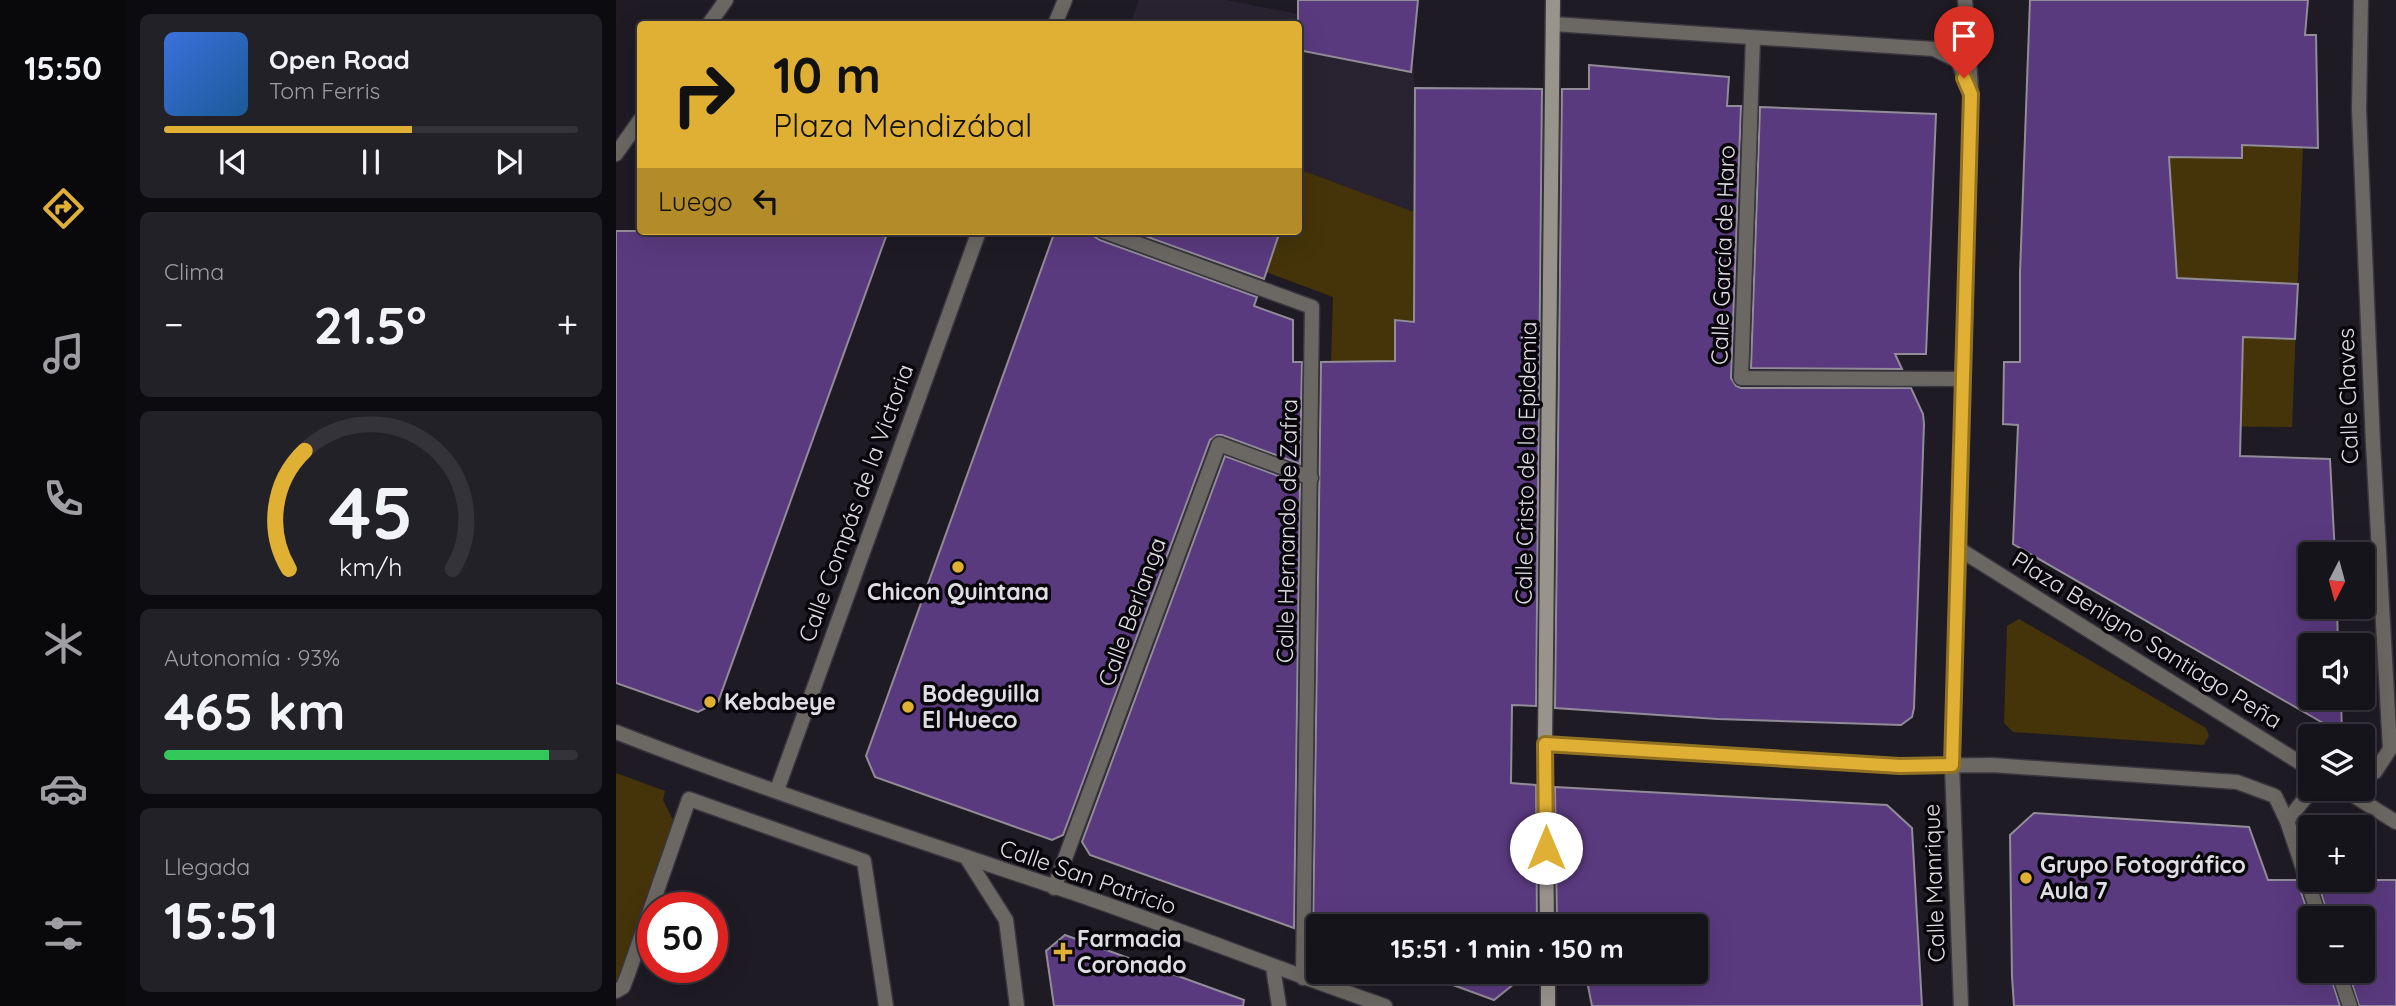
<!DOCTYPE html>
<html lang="es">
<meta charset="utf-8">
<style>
body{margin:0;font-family:Quicksand,sans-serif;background:#232128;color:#f1f3f6;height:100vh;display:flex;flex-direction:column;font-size:26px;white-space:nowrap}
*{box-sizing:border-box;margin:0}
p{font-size:23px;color:#9e9ea3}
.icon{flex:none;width:38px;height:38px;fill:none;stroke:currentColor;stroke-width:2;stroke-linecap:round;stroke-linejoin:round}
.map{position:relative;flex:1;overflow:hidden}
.sheet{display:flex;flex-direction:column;gap:14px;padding:14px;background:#0c0b0f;width:490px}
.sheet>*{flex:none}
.banner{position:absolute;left:21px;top:21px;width:665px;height:214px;border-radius:7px;box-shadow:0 7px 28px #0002,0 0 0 2px #35333a;background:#e0b034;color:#111;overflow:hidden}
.needle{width:46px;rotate:186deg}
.tools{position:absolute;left:1682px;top:542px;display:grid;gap:14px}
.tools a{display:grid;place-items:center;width:77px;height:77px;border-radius:7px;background:#16141b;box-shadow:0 7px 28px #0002,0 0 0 2px #35333a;font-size:35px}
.speed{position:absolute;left:21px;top:892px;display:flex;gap:14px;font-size:35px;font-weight:700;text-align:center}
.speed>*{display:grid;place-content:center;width:91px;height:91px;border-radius:50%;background:#16141b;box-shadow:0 7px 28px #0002,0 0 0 2px #35333a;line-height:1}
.speed .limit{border:10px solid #d22;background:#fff;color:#111}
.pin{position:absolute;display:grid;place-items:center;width:60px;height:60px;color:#fff;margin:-72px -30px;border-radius:50% 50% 50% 0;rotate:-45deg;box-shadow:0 0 7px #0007}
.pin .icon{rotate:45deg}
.me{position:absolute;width:77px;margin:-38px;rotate:0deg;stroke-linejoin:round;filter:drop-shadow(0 0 5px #0008)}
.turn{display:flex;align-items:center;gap:24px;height:147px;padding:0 21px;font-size:32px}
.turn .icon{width:91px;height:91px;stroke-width:2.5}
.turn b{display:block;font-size:49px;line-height:60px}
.then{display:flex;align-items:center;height:66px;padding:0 21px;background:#0003;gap:14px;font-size:26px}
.big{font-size:52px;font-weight:700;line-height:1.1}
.sheet .widget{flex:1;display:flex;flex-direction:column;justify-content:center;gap:10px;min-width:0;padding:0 24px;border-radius:10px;background:#232128}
.sheet .dial{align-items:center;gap:0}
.dial svg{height:182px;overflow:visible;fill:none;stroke:#35333a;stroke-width:7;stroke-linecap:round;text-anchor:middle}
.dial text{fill:#f1f3f6;stroke:none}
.song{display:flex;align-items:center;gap:21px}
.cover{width:84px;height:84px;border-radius:10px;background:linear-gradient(135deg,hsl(220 70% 55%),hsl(210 70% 35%))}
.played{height:7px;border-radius:4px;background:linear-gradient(90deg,#e0b034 60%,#35333a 60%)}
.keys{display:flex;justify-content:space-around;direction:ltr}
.heat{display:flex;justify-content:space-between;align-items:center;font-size:38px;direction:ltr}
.charge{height:10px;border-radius:5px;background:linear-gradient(90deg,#34c759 93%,#35333a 0)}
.trip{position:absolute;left:690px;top:914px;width:402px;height:70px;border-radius:7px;background:#16141b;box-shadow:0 7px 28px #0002,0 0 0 2px #35333a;font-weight:700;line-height:70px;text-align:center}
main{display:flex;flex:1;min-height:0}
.dock{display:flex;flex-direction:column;width:126px;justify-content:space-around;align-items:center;background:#09080b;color:#9e9ea3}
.dock .icon{width:49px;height:49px}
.dock .selected{color:#e0b034}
.dock b{font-size:32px;color:#f1f3f6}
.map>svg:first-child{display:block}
.built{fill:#292331}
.green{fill:#453409}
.building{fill:#5a3a7f;stroke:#918c98;stroke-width:2}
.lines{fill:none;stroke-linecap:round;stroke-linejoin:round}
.pedestrian-casing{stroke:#39363f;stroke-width:17}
.minor-casing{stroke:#39363f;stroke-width:17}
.tertiary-casing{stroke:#39363f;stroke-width:17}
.secondary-casing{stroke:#39363f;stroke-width:17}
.pedestrian{stroke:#6b6863;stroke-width:14}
.minor{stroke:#6b6863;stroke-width:14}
.tertiary{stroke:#6b6863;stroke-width:14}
.secondary{stroke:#98948c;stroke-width:14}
.route-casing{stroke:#927222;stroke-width:18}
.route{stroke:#e0b034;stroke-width:12}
.poi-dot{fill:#e0b034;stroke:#08060a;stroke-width:2.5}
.labels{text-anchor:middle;stroke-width:7;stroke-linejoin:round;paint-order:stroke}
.street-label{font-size:23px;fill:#e0dee5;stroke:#08060a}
.poi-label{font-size:23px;font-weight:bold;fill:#e0dee5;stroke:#08060a;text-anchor:start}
</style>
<main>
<nav class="dock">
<b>15:50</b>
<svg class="icon selected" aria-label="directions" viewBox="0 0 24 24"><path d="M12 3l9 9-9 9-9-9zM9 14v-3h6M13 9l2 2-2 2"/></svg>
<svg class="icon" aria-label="music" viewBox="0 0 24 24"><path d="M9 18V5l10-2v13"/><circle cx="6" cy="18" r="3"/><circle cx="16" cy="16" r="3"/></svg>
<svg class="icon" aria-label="phone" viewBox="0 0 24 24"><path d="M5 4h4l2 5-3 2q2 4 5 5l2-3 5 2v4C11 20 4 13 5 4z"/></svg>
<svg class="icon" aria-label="climate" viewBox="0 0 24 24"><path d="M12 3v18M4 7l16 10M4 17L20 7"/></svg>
<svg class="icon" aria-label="car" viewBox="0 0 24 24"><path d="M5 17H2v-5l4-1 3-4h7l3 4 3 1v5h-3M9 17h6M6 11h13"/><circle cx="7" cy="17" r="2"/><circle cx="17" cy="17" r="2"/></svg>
<svg class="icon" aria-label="filters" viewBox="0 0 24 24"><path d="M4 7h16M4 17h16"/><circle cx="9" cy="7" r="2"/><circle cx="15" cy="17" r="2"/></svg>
</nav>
<section class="sheet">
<div class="widget">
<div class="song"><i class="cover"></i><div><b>Open Road</b><p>Tom Ferris</p></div></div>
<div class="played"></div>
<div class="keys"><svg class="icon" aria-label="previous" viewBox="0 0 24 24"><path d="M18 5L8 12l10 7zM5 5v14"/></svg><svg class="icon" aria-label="pause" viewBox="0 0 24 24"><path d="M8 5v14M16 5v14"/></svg><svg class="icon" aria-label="next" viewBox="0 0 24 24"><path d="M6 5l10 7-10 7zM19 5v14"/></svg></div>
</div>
<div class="widget"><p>Clima</p>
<div class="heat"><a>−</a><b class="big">21.5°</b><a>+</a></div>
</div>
<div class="widget dial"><svg viewBox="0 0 100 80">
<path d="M14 69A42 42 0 1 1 86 69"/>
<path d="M14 69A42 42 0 0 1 21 17" stroke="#e0b034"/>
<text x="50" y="56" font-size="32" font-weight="700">45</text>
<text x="50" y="72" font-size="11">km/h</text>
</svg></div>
<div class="widget"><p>Autonomía · 93%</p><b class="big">465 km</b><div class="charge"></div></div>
<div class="widget"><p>Llegada</p><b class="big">15:51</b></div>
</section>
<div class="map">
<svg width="1780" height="1006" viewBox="0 0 1780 1006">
<rect width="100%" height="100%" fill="#1e1b24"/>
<!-- built -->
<polygon class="built" points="523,0 610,0 795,36 799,88 798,212 683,169 682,24 514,24"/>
<!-- green -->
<g class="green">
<polygon points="1599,33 1700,35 1702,147 1687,148 1676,427 1387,424 1388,362 1403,362 1408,193"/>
<polygon points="688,171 798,212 798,322 779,320 778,362 715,362 717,297 650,272 664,231 682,231 683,184"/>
<polygon points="1403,619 1590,728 1593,736 1587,745 1397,732 1388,723 1391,626"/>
<polygon points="0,773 49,791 47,800 58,822 0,991"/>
</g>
<!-- building -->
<g class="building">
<polygon points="682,0 802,0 795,72 682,50"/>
<polygon points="1414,0 1692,0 1689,35 1700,35 1702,148 1626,145 1626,158 1553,157 1561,278 1682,284 1679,339 1627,337 1624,456 1714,459 1719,555 1694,555 1694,607 1721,607 1722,646 1694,646 1694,698 1725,698 1726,734 1397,544 1402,425 1387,424 1388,362 1404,362 1404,273"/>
<polygon points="973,65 1113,77 1111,106 1125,106 1115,378 1120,386 1125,388 1295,388 1307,414 1308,424 1298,708 1296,717 1285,725 1102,719 939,708 946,89 973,89"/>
<polygon points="799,88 926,89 920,706 896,705 895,783 920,785 921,926 702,926 702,937 697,935 705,362 779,361 779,320 798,322"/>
<polygon points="1144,107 1320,114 1310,354 1279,354 1286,369 1135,368"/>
<polygon points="0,231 272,231 102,702 82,712 0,683"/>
<polygon points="439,231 478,231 479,237 484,240 641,297 638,306 677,320 677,362 686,362 684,464 606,435 601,435 594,440 447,835 436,840 259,777 250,756"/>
<polygon points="515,231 664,231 648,279"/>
<polygon points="609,456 684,484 678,928 474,855 466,842"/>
<polygon points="939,787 1271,805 1296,828 1306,1006 976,1006 969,971 1080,971 1080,926 941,926"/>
<polygon points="1418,813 1633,827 1652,880 1681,880 1694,919 1694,971 1713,971 1724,1006 1398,1006 1396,977 1394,835"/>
<polygon points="1701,880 1780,880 1780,1006 1743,1006 1732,971 1746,971 1746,919 1713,919"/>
<polygon points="449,935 628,1000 627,1006 438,1006 430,951"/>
<polygon points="799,971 914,971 878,1000"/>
</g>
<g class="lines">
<defs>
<polyline id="pedestrian" points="0,991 7,987 12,974 73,799 248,861 270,1006"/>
<g id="minor">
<polyline points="1349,0 1355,89"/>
<polyline points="1745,0 1743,109 1757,444 1774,749 1759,772 1746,775"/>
<polyline points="93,24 110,0"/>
<polyline points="1137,38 1125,378 1347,379"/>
<polyline points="0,154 24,120"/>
<polyline points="487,231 696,307 687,978"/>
<polyline points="1343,549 1336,765 1345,1006"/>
<polyline points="929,744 1284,766 1376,765 1621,782 1659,796 1671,821 1704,919"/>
<polyline points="1671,821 1690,797 1705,789"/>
<polyline points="438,888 603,444 695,478"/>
<polyline points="657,967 663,1006"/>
<polyline points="1722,971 1734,1006"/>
</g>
<g id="tertiary">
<polyline points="439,24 449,0"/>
<polyline points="937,24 1318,49 1342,61 1355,94 1343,549 1694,769"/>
<path d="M 0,732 C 156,793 316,845 475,899 C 573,933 670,972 769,1006"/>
<polyline points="1727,789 1780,822"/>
<polyline points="161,790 363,231"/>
<polyline points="352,860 390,920 401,1006"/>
</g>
<g id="secondary">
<polyline points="931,926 929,744 937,0"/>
<polyline points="932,971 932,1006"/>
</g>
</defs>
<!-- pedestrian casing -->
<use href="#pedestrian" class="pedestrian-casing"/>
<!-- minor casing -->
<use href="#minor" class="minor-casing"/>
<!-- tertiary casing -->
<use href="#tertiary" class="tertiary-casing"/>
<!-- secondary casing -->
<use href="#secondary" class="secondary-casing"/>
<!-- pedestrian -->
<use href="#pedestrian" class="pedestrian"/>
<!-- minor -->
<use href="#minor" class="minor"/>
<!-- tertiary -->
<use href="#tertiary" class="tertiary"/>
<!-- secondary -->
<use href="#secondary" class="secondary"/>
</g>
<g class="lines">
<defs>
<polyline id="route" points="930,848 929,744 1284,766 1336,765 1355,94 1348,78"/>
</defs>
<!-- route casing -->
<use href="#route" class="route-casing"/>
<!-- route -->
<use href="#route" class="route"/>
</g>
<!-- markers -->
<g class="poi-dot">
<circle cx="342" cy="567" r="7"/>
<circle cx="94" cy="702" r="7"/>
<circle cx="292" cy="707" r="7"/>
<circle cx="1410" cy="878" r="7"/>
<path d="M443.5 941.5h7v7h7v7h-7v7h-7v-7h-7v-7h7z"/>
</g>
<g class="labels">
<!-- street labels -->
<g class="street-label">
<text transform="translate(1107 255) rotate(-88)" y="8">Calle García de Haro</text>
<text transform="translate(1732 396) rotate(-92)" y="8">Calle Chaves</text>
<text transform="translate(910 463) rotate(-89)" y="8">Calle Cristo de la Epidemia</text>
<text transform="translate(240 503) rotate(-70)" y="8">Calle Compás de la Victoria</text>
<text transform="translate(671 531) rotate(-89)" y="8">Calle Hernando de Zafra</text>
<text transform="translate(516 612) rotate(-70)" y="8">Calle Berlanga</text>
<text transform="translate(1531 640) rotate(32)" y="8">Plaza Benigno Santiago Peña</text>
<text transform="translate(472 877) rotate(19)" y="8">Calle San Patricio</text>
<text transform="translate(1318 883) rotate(-92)" y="8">Calle Manrique</text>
</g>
<!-- poi labels -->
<g class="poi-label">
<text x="342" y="600" text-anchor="middle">Chicon Quintana</text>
<text x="306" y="702">Bodeguilla<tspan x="306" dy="26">El Hueco</tspan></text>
<text x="108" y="710">Kebabeye</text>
<text x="1424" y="873">Grupo Fotográfico<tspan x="1424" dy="26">Aula 7</tspan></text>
<text x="461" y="947">Farmacia<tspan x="461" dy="26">Coronado</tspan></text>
</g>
</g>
</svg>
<div class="tools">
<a><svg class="needle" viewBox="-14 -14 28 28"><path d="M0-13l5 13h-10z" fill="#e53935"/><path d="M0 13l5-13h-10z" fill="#9e9ea3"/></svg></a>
<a><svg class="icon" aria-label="sound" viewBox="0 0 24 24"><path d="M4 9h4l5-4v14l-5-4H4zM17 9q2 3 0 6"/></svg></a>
<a><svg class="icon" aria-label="layers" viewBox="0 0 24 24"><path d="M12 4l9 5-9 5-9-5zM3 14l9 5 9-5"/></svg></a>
<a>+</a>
<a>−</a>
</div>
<div class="speed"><div class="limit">50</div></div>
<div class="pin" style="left:1348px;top:78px;background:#d93025"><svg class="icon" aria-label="arrive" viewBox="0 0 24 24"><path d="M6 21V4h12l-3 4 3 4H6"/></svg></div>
<svg class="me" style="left:930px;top:848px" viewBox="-20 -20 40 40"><circle r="19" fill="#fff"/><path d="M0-13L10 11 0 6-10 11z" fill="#e0b034"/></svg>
<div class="trip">15:51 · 1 min · 150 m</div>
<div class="banner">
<div class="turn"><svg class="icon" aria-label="right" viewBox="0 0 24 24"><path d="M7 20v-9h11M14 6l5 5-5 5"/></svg><div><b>10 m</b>Plaza Mendizábal</div></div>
<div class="then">Luego<svg class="icon" aria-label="left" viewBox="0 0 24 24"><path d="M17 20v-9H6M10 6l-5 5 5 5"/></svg></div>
</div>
</div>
</main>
